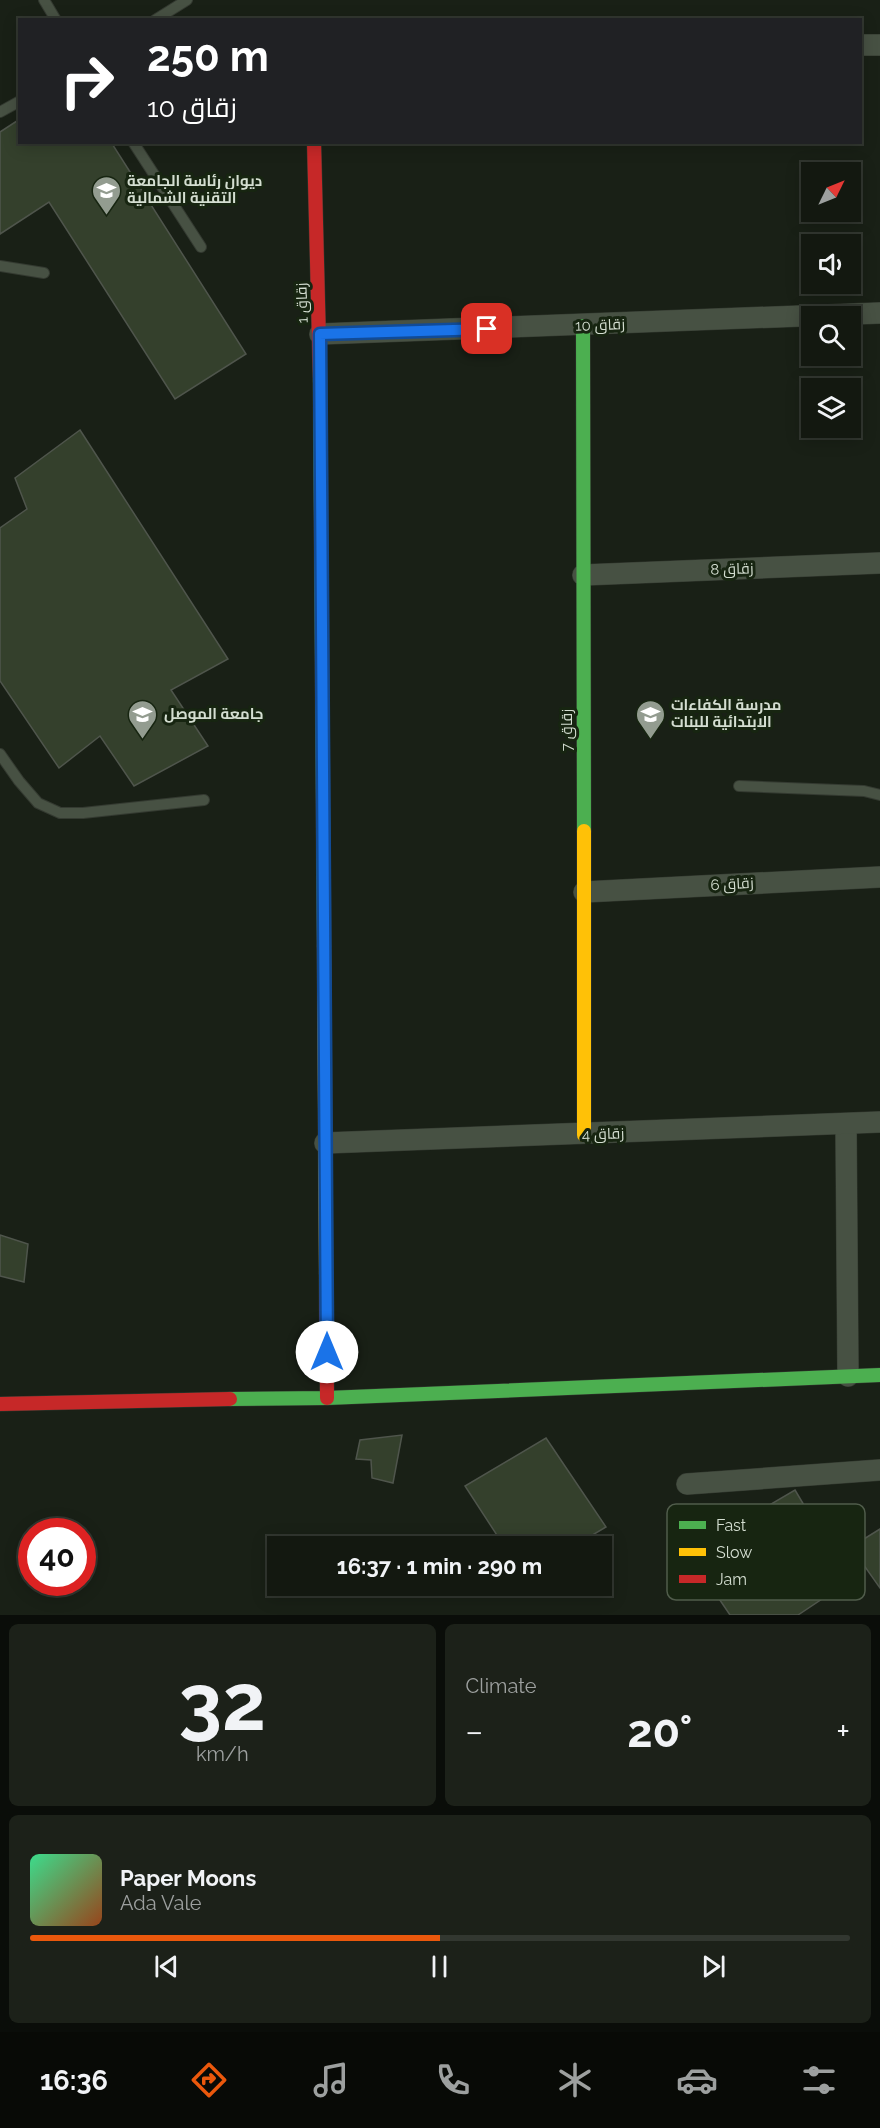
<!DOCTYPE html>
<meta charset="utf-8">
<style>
body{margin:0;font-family:Raleway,Cairo,sans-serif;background:#1c2119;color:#f1f3f6;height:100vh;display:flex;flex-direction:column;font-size:22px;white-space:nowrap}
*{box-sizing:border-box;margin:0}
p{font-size:20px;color:#9da09f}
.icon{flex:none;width:33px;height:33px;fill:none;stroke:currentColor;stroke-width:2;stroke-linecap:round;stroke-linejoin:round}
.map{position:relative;height:1615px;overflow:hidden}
.details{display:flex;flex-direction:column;gap:9px;padding:9px;background:#0a0d09;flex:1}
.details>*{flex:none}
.banner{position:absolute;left:18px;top:18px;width:844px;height:126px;border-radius:0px;box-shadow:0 3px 15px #0003,0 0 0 2px #323730;background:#202124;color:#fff;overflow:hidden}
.needle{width:39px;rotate:47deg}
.controls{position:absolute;left:801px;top:162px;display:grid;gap:12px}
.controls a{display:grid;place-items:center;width:60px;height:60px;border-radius:0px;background:#131810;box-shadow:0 3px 15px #0003,0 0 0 2px #323730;font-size:30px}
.speed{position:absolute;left:18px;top:1518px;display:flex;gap:12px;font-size:30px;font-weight:700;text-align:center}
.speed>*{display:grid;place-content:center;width:78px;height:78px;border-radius:50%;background:#131810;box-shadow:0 3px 15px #0003,0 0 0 2px #323730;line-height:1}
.speed .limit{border:9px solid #d22;background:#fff;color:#111}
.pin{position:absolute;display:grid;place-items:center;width:51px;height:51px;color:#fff;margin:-26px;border-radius:12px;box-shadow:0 3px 9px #0006}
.me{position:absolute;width:66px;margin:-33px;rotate:0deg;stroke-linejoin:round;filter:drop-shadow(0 0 4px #0008)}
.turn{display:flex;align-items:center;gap:21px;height:126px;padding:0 30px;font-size:27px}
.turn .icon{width:78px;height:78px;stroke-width:2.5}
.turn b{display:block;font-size:42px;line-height:51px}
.big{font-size:45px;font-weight:700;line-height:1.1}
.details .tile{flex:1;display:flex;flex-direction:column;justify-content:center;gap:9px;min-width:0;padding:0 21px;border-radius:9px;background:#1c2119}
.details .dial{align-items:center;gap:0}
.dial b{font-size:78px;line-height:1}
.song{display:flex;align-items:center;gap:18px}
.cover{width:72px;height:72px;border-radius:9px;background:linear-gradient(135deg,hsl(150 70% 55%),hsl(20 70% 35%))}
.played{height:6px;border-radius:3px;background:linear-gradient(90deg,#ea580c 50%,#323730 50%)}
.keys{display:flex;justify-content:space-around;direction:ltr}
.heat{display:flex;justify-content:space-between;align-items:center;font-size:33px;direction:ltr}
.details .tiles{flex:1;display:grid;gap:9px;grid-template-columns:1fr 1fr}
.tile:last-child{grid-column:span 2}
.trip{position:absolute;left:267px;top:1536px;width:345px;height:60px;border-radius:0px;background:#131810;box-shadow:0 3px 15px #0003,0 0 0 2px #323730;font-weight:700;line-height:60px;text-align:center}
.tab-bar{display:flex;height:96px;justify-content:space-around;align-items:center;background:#080a06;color:#9da09f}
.tab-bar .icon{width:42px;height:42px}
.tab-bar .on{color:#ea580c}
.tab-bar b{font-size:27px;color:#f1f3f6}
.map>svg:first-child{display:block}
.building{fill:#34402c;stroke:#4f554c;stroke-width:1.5}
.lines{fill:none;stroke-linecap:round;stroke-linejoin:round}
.lane-casing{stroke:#343a31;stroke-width:12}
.street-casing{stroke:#343a31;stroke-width:22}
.fast-casing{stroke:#343a31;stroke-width:15}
.slow-casing{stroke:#343a31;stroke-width:15}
.jam-casing{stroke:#343a31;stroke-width:15}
.lane{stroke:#475143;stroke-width:10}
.street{stroke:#475143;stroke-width:21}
.fast{stroke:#4caf50;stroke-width:14}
.slow{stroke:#ffc107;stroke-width:14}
.jam{stroke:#c62828;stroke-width:14}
.route-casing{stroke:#114b97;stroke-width:15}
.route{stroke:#1a73e8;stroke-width:10}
.labels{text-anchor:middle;stroke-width:6;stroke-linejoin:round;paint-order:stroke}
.poi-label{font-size:15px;font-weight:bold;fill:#d4ded1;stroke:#172511;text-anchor:start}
.street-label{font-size:15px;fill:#d4ded1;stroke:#172511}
.key{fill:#172511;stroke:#505c4b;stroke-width:1.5}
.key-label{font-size:16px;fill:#d4ded1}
</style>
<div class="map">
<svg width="880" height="1615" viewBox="0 0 880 1615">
<rect width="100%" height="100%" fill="#192016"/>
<!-- building -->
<g class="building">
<polygon points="20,119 20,142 111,142 246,354 175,399 49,202 0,234 0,132"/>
<polygon points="80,430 228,659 171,690 208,746 134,786 100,736 59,768 0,681 0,528 27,509 15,478"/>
<polygon points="0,1235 28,1244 24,1282 0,1276"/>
<polygon points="402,1435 393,1483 372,1478 371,1460 356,1459 360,1440"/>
<polygon points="546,1438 606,1527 574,1546 504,1546 465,1486"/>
<polygon points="795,1490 849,1581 798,1615 730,1615 688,1553"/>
<polygon points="880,1529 880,1588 851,1547"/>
</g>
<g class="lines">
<defs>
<g id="lane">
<polyline points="44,0 56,20"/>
<polyline points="155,20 187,0"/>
<polyline points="0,112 20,101"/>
<polyline points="133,142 201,247"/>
<polyline points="0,266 44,273"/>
<polyline points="0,754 19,781 38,803 60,813 83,813 204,800"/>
<polyline points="739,786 864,791 880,795"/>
</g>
<g id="street">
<polyline points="861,45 880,45"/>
<polyline points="320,334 880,313"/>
<polyline points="583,575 880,563"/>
<polyline points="584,892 880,877"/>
<polyline points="846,1124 848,1376"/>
<polyline points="325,1143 880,1122"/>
<polyline points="687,1484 880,1470"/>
</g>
<g id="fast">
<polyline points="583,326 584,831"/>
<polyline points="320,381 324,946"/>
<polyline points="230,1399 327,1398 880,1375"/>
</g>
<g id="slow">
<polyline points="584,831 584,1135"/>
<polyline points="324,946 326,1273"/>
</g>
<g id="jam">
<polyline points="314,142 320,381"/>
<polyline points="326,1273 327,1398"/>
<polyline points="0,1404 230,1399"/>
</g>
</defs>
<!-- lane casing -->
<use href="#lane" class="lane-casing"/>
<!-- street casing -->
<use href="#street" class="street-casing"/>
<!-- fast casing -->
<use href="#fast" class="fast-casing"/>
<!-- slow casing -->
<use href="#slow" class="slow-casing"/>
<!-- jam casing -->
<use href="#jam" class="jam-casing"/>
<!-- lane -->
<use href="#lane" class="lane"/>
<!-- street -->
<use href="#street" class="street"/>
<!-- fast -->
<use href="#fast" class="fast"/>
<!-- slow -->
<use href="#slow" class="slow"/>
<!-- jam -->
<use href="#jam" class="jam"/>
</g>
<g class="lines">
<defs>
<polyline id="route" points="327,1352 320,334 487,329"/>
</defs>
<!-- route casing -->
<use href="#route" class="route-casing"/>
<!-- route -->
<use href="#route" class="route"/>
</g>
<!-- icons -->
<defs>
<symbol id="school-pin" viewBox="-11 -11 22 30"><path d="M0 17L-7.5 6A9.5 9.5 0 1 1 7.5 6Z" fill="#939c90" stroke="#172511"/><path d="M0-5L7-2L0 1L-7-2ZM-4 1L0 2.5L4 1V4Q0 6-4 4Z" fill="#fff"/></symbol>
<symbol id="university-pin" viewBox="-11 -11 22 30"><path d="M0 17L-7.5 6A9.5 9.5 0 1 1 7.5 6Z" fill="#939c90" stroke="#172511"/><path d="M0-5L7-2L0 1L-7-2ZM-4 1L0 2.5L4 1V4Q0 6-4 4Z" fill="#fff"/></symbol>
</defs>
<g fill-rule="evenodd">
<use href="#school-pin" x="90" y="174" width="33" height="45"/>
<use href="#university-pin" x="126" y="698" width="33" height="45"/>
<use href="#school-pin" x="634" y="698" width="33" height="45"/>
</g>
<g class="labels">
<!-- poi labels -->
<g class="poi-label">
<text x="127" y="186">ديوان رئاسة الجامعة<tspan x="127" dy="17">التقنية الشمالية</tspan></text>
<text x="671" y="710">مدرسة الكفاءات<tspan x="671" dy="17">الابتدائية للبنات</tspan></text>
<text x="164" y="719">جامعة الموصل</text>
</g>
<!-- street labels -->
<g class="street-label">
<text transform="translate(302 303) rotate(-92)" y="5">زقاق 1</text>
<text transform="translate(600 325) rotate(-2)" y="5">زقاق 10</text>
<text transform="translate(732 569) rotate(-2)" y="5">زقاق 8</text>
<text transform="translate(567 730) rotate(-90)" y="5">زقاق 7</text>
<text transform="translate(732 884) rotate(-3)" y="5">زقاق 6</text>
<text transform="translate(603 1134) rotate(-2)" y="5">زقاق 4</text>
</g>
</g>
<!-- legend -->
<rect x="667" y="1504" width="198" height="96" rx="9" class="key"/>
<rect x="679" y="1521" width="27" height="8" fill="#4caf50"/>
<rect x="679" y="1548" width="27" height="8" fill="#ffc107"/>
<rect x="679" y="1575" width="27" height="8" fill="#c62828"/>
<g class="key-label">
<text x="716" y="1531">Fast</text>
<text x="716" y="1558">Slow</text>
<text x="716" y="1585">Jam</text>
</g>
</svg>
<div class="controls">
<a><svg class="needle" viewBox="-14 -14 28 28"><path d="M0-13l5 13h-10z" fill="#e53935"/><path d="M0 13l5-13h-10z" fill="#9da09f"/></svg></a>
<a><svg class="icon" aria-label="sound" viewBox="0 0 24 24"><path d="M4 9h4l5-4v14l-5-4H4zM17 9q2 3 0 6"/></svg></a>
<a><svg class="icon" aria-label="search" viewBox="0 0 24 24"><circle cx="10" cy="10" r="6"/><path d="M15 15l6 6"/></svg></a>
<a><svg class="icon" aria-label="layers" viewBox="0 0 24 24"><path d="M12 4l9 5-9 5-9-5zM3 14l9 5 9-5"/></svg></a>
</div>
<div class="speed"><div class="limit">40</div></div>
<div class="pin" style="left:487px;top:329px;background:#d93025"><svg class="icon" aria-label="arrive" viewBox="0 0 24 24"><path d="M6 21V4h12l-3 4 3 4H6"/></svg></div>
<svg class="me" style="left:327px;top:1352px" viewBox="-20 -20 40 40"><circle r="19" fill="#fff"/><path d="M0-13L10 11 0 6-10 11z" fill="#1a73e8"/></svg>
<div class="trip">16:37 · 1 min · 290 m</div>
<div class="banner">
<div class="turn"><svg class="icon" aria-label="right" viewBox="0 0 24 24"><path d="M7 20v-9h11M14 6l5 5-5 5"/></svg><div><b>250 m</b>زقاق 10</div></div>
</div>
</div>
<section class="details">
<div class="tiles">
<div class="tile dial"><b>32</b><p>km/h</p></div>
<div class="tile"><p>Climate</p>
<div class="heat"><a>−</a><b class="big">20°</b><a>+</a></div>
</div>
<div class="tile">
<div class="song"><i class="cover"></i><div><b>Paper Moons</b><p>Ada Vale</p></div></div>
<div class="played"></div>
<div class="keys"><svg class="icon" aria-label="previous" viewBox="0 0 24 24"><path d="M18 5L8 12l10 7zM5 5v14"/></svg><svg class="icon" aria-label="pause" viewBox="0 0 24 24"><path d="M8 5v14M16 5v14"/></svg><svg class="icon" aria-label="next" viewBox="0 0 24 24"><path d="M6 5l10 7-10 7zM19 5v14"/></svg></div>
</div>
</div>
</section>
<nav class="tab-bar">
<b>16:36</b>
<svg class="icon on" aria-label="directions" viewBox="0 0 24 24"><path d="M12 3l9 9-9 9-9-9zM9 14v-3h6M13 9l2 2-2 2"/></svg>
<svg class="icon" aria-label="music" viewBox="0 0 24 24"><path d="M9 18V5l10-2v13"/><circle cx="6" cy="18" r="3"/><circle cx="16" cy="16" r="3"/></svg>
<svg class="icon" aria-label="phone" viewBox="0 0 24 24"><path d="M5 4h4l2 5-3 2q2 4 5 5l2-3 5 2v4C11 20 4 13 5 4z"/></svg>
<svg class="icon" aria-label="climate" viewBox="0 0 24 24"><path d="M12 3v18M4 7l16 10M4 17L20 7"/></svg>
<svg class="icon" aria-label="car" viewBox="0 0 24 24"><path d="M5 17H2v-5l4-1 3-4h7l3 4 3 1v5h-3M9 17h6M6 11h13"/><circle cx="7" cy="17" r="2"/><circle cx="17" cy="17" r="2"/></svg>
<svg class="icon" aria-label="filters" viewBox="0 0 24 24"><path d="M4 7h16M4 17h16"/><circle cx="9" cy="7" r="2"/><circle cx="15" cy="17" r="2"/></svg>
</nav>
